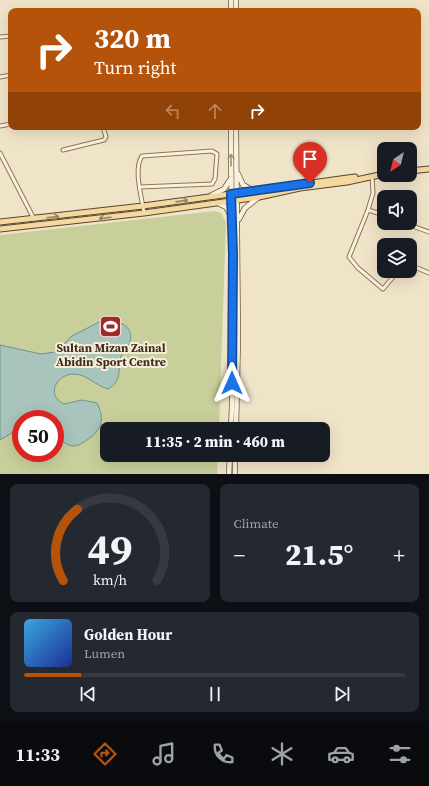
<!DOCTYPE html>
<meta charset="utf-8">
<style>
body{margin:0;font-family:"Source Serif 4",serif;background:#242831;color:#f1f3f6;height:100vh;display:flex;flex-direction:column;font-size:15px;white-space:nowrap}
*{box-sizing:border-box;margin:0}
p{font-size:13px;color:#9ea1a6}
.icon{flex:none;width:22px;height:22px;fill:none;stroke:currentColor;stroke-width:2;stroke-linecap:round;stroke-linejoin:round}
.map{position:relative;height:474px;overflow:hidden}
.drawer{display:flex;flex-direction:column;gap:10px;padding:10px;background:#0d0f14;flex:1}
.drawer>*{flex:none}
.hud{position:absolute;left:8px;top:8px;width:413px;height:122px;border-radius:8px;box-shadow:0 4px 16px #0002;background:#b45309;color:#fff;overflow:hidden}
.needle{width:26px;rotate:215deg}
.fabs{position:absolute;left:377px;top:142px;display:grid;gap:8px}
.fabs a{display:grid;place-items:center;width:40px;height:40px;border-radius:8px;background:#171b24;box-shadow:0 4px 16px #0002;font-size:20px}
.speed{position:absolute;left:12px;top:410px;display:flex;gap:8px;font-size:20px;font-weight:700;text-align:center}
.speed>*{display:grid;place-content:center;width:52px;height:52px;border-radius:50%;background:#171b24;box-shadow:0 4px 16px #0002;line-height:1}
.speed .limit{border:6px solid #d22;background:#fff;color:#111}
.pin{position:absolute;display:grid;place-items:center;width:34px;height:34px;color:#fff;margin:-41px -17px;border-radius:50% 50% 50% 0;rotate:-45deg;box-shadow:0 0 4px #0007}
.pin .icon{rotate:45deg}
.me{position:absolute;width:44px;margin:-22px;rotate:0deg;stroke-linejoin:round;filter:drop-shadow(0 0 3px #0008)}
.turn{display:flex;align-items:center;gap:14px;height:84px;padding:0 20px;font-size:18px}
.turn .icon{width:52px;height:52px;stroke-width:2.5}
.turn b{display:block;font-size:28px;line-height:34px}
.lanes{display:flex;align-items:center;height:38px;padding:0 20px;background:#0003;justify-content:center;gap:20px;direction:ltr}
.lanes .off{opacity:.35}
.big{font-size:30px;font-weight:800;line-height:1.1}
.drawer .widget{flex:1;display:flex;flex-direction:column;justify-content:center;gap:6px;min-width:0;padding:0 14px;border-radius:8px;background:#242831}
.drawer .dial{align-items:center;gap:0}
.dial svg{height:104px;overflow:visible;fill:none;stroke:#363941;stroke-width:7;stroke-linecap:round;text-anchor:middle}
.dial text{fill:#f1f3f6;stroke:none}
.song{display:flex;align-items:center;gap:12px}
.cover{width:48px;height:48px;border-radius:6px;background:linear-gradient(135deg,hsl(200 70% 55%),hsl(230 70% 35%))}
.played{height:4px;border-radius:2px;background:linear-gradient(90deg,#b45309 15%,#363941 15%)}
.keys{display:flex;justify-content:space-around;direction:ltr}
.heat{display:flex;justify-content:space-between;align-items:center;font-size:22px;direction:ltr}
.drawer .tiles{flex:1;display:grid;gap:10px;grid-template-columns:1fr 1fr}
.widget:last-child{grid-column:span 2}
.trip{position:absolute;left:100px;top:422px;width:230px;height:40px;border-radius:8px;background:#171b24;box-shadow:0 4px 16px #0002;font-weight:800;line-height:40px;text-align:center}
.tab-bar{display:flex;height:64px;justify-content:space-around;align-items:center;background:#090b0e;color:#9ea1a6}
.tab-bar .icon{width:28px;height:28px}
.tab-bar .current{color:#b45309}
.tab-bar b{font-size:18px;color:#f1f3f6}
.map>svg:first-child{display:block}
.green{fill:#c9cf9b;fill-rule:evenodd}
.water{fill:#a9c4bc;stroke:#6f938a}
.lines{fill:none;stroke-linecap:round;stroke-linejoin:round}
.street-casing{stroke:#8d765c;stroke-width:5}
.secondary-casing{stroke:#6f573f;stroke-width:6}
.primary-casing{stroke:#5b4430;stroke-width:7}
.street{stroke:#faf1dc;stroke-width:3}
.secondary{stroke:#faf1dc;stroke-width:4.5}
.primary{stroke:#f3d9a0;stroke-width:5}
.oneway{stroke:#9c907e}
.oneway2{stroke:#988460}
.route-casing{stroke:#114b97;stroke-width:10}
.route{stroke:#1a73e8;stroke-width:7}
.labels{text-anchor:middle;stroke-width:4;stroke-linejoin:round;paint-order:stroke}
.poi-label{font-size:12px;font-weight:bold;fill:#3d2e20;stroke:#f7eed8}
</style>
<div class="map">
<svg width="429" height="474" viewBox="0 0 429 474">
<rect width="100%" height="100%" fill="#f0e4c8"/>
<!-- green -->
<path class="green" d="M 215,211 L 221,213 L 226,222 L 219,429 L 107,429 L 107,455 L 218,455 L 217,474 L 0,474 L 0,235 ZM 21,419 L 55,419 L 55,453 L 21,453 Z"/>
<!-- water -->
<path class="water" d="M 103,320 C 118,319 138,327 128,346 C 126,350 121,354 120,359 C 118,372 122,381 108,389 C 96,386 88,375 75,374 C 57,373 45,395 64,404 L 82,400 L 97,403 C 105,419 102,430 87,440 C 83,443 78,446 73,446 C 65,445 60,439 55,434 L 55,419 L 21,419 L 21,428 L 0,440 L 0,345 L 41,354 L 55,352 L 72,336 Z"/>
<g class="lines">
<defs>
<g id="street">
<polyline points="0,37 11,36"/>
<polyline points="0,77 11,75"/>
<polyline points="0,126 11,124"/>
<polyline points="63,150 104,140 106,137 103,127"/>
<polyline points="0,153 34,219"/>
<polyline points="372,176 373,193 368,210 349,257 358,268 383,289 398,271"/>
<path d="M 140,187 L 212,184 L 215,179 L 217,154 L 212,151 L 142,156 C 133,169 142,198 144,213"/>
<polyline points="368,210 384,215"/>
<polyline points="404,223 429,232"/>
<polyline points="410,265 429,273"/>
</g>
<g id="secondary">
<polyline points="236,0 236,11"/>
<polyline points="231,11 231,0"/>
<polyline points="238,174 243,185 254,191"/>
<polyline points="212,195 224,189 230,180"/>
<polyline points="218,203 226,207 230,214"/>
<polyline points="239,219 245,208 259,197"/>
<path d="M 231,429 C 236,328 231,228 231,127"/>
<polyline points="236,429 238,338 236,127"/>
<polyline points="229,474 230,455"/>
<polyline points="235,474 235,455"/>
</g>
<g id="primary">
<polyline points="410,171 429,169"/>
<polyline points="0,222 143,206 355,177"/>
<polyline points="0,229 144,213 259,197 300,188 347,182 384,174"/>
</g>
</defs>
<!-- street casing -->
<use href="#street" class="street-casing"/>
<!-- secondary casing -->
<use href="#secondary" class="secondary-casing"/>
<!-- primary casing -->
<use href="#primary" class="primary-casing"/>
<!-- street -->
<use href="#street" class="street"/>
<!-- secondary -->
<use href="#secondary" class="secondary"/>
<!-- primary -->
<use href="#primary" class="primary"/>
</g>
<!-- one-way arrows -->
<defs><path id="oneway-shaft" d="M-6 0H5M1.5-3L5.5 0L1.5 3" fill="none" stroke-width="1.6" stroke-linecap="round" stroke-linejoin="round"/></defs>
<use class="oneway" href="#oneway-shaft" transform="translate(231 160) rotate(-90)"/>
<g class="oneway2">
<use href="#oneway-shaft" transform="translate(182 201) rotate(-8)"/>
<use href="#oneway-shaft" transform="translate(53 217) rotate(-7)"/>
<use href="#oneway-shaft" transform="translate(105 218) rotate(173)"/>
</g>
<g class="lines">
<defs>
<polyline id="route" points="232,383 233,255 231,194 310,183"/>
</defs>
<!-- route casing -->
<use href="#route" class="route-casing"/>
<!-- route -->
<use href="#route" class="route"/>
</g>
<!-- icons -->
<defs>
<symbol id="stadium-square" viewBox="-11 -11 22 22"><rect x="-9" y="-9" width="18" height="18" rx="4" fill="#9e2a2b" stroke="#f7eed8"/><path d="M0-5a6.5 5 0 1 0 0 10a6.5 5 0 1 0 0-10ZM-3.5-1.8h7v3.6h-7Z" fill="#fff"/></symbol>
</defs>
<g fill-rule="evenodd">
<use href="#stadium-square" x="98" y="314" width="25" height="25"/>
</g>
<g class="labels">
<!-- poi labels -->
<g class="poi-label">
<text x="111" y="352">Sultan Mizan Zainal<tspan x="111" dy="14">Abidin Sport Centre</tspan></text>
</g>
</g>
</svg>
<div class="fabs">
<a><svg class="needle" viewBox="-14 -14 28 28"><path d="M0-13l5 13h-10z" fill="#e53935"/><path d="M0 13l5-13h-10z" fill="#9ea1a6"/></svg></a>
<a><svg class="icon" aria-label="sound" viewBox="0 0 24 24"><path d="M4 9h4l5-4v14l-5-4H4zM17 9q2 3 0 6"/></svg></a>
<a><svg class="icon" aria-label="layers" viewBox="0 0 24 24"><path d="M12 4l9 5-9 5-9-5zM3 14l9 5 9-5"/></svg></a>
</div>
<div class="speed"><div class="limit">50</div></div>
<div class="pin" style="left:310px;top:183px;background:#d93025"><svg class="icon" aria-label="arrive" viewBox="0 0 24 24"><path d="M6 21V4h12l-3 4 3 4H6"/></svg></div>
<svg class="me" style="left:232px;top:383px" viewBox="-20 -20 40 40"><path d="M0-17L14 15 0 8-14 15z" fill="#1a73e8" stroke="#fff" stroke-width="4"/></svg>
<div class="trip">11:35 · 2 min · 460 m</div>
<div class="hud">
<div class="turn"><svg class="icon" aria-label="right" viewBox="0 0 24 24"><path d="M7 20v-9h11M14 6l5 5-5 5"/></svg><div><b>320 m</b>Turn right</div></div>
<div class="lanes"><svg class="icon off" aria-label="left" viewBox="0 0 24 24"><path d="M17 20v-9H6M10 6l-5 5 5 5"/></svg><svg class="icon off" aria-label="ahead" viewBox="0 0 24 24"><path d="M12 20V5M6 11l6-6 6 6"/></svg><svg class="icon" aria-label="right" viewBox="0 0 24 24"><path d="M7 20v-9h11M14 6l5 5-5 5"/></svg></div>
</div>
</div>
<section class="drawer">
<div class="tiles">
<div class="widget dial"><svg viewBox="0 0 100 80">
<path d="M14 69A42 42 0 1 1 86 69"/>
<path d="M14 69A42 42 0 0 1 25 14" stroke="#b45309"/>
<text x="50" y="56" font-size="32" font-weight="700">49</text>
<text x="50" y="72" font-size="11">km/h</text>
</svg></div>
<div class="widget"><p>Climate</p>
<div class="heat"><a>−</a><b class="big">21.5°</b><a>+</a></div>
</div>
<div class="widget">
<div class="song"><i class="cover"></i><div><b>Golden Hour</b><p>Lumen</p></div></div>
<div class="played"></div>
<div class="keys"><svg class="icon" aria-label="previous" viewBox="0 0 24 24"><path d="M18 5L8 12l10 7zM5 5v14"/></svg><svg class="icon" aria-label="pause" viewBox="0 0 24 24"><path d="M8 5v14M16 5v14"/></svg><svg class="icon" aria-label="next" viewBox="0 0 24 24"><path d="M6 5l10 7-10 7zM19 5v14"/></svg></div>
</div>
</div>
</section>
<nav class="tab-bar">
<b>11:33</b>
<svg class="icon current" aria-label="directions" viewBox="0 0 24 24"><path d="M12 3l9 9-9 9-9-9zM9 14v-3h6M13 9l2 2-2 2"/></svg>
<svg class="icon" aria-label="music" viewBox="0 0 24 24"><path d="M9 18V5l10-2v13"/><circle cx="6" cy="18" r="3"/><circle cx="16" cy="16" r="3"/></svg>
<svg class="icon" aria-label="phone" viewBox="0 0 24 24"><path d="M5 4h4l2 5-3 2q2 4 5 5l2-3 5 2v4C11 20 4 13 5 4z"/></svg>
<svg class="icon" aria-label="climate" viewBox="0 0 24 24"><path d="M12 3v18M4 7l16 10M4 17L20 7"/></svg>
<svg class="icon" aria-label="car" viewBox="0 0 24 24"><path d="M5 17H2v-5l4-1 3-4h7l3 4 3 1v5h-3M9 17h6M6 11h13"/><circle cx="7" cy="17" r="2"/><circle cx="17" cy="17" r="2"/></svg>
<svg class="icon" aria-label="filters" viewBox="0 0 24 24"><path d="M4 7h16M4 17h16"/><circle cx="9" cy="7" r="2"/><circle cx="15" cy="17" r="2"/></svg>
</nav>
